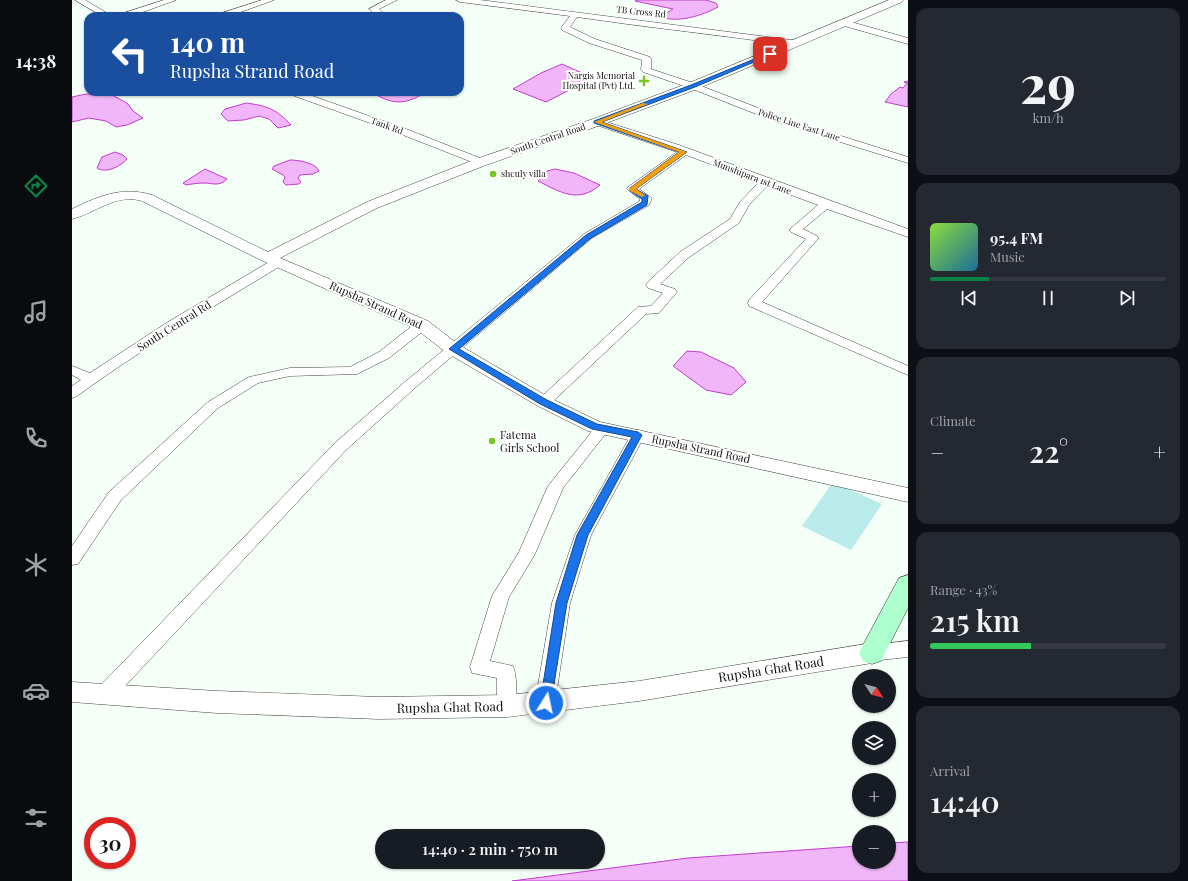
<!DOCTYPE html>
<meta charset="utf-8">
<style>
body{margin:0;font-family:"Playfair Display",serif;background:#242831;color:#f1f3f6;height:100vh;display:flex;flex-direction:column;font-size:15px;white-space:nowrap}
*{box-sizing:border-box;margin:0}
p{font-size:13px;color:#9ea1a6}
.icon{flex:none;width:22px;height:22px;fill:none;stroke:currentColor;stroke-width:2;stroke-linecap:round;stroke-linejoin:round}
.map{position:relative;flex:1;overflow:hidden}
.drawer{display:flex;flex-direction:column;gap:8px;padding:8px;background:#0d0f14;width:280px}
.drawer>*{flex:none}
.guide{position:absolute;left:12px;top:12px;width:380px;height:84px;border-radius:12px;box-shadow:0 1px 3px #0004;background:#1a4fa0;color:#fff;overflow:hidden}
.needle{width:26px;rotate:126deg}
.fabs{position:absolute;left:780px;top:669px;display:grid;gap:8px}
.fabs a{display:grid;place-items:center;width:44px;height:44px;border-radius:50%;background:#171b24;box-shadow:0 1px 3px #0004;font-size:20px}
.speed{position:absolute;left:12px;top:817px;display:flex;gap:8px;font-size:20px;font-weight:700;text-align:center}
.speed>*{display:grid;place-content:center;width:52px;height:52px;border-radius:50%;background:#171b24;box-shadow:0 1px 3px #0004;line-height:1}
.speed .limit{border:6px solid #d22;background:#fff;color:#111}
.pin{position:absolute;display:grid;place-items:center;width:34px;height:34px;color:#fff;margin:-17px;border-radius:8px;box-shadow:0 2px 6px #0006}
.me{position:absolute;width:44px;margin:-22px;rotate:10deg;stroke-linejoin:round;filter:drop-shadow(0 0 3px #0008)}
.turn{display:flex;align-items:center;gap:14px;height:84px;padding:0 20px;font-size:18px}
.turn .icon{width:52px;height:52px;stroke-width:2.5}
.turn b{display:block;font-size:28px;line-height:34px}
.big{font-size:30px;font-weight:600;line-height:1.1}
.drawer .tile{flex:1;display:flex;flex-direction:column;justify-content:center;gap:6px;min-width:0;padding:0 14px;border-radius:12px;background:#242831}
.drawer .dial{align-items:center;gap:0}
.dial b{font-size:52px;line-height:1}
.song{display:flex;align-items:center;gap:12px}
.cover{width:48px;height:48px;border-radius:6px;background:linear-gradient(135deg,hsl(90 70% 55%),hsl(200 70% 35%))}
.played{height:4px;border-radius:2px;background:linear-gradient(90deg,#0b8043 25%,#363941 25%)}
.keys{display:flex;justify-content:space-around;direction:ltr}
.heat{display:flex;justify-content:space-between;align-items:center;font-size:22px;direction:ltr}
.charge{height:6px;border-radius:3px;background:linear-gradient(90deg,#34c759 43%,#363941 0)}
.trip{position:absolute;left:303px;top:829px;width:230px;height:40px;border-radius:20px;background:#171b24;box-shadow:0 1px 3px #0004;font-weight:600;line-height:40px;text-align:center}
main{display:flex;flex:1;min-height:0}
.tabs{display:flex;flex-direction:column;width:72px;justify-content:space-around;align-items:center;background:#090b0e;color:#9ea1a6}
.tabs .icon{width:28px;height:28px}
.tabs .current{color:#0b8043}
.tabs b{font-size:18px;color:#f1f3f6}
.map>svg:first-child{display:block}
.green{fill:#baebeb}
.water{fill:#f1b6f8;stroke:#c43ad1}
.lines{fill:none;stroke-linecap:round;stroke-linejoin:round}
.minor-casing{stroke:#434343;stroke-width:1}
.tertiary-casing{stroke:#434343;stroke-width:1}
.secondary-casing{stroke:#323232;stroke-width:1}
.minor{fill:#fff;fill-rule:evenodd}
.tertiary{fill:#fff;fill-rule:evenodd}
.secondary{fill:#aeffce;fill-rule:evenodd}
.route{fill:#1a73e8;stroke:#114b97}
.slow{fill:#f59e0b}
.poi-dot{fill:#79c523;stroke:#fff;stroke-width:1.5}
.labels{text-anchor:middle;stroke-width:4;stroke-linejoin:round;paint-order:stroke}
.far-street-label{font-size:9px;fill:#101010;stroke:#fff}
.far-poi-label{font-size:9px;fill:#101010;stroke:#fff;text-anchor:end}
.street-label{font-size:11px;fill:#101010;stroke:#fff}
.poi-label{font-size:11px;fill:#101010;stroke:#fff;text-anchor:start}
.near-street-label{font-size:13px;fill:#101010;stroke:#fff}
</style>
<main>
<nav class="tabs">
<b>14:38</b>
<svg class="icon current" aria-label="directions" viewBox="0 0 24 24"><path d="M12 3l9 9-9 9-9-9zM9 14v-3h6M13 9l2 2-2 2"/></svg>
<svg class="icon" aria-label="music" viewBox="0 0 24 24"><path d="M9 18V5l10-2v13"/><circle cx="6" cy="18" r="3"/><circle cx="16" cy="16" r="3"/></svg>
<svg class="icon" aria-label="phone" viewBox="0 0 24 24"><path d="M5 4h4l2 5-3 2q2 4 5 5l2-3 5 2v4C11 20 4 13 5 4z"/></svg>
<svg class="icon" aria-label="climate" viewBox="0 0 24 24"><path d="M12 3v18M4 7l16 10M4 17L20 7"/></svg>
<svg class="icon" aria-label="car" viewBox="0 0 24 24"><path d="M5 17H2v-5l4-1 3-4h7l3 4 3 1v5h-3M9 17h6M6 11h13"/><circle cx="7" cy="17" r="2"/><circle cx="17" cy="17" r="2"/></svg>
<svg class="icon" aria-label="filters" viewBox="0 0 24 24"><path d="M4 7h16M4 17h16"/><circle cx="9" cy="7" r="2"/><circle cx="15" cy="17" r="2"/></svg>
</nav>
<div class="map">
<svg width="836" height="881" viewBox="0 0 836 881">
<rect width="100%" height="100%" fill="#f3fff7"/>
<!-- green -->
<polygon class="green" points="761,482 810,504 779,550 730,526"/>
<!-- water -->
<g class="water">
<path d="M 565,0 L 634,0 L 644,3 L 646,7 C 629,16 607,23 588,17 L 601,9 L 563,1 Z"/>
<polygon points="490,64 521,78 474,102 441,89 469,73"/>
<polygon points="836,81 836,107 813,102 819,94 828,87 831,88 835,83 832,82"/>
<path d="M 300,92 L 351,92 L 352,93 C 334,105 319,105 300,92 Z"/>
<polygon points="14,94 40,95 55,103 61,111 71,118 55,125 44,127 34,121 17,118 0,122 0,97"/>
<path d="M 174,103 C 196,106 204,109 219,125 L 206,128 L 197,119 L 187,116 L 172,120 L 156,121 L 149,114 L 153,109 Z"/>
<path d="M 43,152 L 51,155 L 55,159 C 49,166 34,174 25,168 L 30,157 Z"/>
<path d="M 218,160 C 227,160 244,163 247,171 L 241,174 L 228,175 L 226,178 L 229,182 L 227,184 L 214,185 L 211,182 L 213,177 L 211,175 L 200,169 L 202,166 Z"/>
<path d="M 133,169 L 155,179 C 147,187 141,183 131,183 C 126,183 120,184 114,185 L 111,183 Z"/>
<path d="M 483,169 L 502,173 L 528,185 C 506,204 488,192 466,181 L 475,171 Z"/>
<polygon points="615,351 629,352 662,368 674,382 659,395 634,390 601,366"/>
<polygon points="836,842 836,881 440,881 616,858 787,846 787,862 817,862 817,843"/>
</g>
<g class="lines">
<defs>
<g id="minor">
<polygon points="3,0 13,0 40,16 30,16"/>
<polygon points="92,0 104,0 60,16 48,16 49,14"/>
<polygon points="190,0 202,0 158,16 146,16 147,14"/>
<polygon points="314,0 325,0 307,9 315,16 306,16 297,9"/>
<path d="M 384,0 L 408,0 L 727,41 L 728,43 L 727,45 L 724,46 C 651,35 578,28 505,17 L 498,27 L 523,39 L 578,57 L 579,59 L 579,69 L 624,84 L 715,119 L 836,157 L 836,163 L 707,123 L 618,88 L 571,72 L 569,70 L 570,60 L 517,43 L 490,30 L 489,28 L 498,16 L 388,2 Z"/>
<polygon points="772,20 836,38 836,44 769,25 768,23 769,21"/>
<polygon points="215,92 229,92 334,129 413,160 414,162 413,164 405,164 326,133 217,94"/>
<polygon points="525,119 607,145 836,229 836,237 755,209 731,229 745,236 747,238 745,240 690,302 836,366 836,375 677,306 676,303 677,300 734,239 719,232 717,230 746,205 695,186 677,205 667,223 616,258 588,284 603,289 605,292 587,313 574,314 477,405 472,407 467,405 465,402 467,399 566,307 579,306 591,293 576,288 574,285 576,282 608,252 658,219 668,202 687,182 614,155 567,189 580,198 577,205 520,238 344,387 274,450 40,700 33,702 26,700 23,694 26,688 264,442 334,381 512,234 568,201 568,199 555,189 556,187 605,152 521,124 520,122 521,120"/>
<path d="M 206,258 L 210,259 L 212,262 L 210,265 C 141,307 71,348 5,396 L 0,398 L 0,386 L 9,380 L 0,375 L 0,366 L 18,373 L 96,322 L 202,259 Z"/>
<polygon points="350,321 355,322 357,325 355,328 317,358 285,374 218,376 186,383 146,408 49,500 6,564 0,565 0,546 37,492 136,402 177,377 182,376 218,368 278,367 307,352 345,322"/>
<path d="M 531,423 L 536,424 L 538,428 L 491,488 L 463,554 L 437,597 L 418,661 L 441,666 C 445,676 446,702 442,712 L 435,714 L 428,712 L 425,706 L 425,678 L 400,673 L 398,667 L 420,596 L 447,552 L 476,486 L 526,424 Z"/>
<polygon points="566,430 571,431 573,435 519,535 498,603 483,703 480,709 473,711 466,709 463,703 480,603 503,535 559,435 561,431"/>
<polygon points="836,641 836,657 800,661 793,658 791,653 793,648 800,645"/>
</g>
<g id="tertiary">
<path d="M 817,0 L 831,0 L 830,2 L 625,89 L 529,125 L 414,165 L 305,208 L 208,258 L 356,321 L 387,345 L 478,398 L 528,422 L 836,488 L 836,502 L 516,431 L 466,406 L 375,353 L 344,329 L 191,261 L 70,201 C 44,193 24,213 0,219 L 0,209 C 27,196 50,186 80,195 L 196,252 L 295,202 L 404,159 L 521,119 L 617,83 Z"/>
<polygon points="800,643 808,646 812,653 808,660 800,663 567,701 435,717 307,719 145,713 0,702 0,682 145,691 307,697 435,695 567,681"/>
</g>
<polygon id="secondary" points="836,575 836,608 809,661 800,664 791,661 787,653 791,645 827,578"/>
</defs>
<!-- minor casing -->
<use href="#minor" class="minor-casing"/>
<!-- tertiary casing -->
<use href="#tertiary" class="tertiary-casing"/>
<!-- secondary casing -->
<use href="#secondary" class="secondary-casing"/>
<!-- minor -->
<use href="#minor" class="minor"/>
<!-- tertiary -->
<use href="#tertiary" class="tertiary"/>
<!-- secondary -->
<use href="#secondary" class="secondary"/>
</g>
<!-- route -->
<polygon class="route" points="697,53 701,54 623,87 530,122 615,152 564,189 576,196 575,205 519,238 387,349 475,400 525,424 566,432 570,435 516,535 495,603 479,703 478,706 474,708 469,706 468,703 484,603 505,535 560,437 520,429 468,404 377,349 514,235 570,202 570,199 558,191 558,188 607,152 522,123 522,121 619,85"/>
<!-- slow -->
<polygon class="slow" points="571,103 576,104 530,122 615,152 564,189 573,195 570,197 558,191 558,188 607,152 522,122"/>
<!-- markers -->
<g class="poi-dot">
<path d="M570 75h4v4h4v4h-4v4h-4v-4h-4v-4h4z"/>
<circle cx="421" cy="174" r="4"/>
<circle cx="420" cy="441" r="4"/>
</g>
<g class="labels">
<!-- far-street labels -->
<g class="far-street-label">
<text transform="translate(569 12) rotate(6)" y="3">TB Cross Rd</text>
<text transform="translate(727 125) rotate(18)" y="3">Police Line East Lane</text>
<text transform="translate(315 126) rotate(20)" y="3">Tank Rd</text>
<text transform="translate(476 139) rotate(-19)" y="3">South Central Road</text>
<text transform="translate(680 177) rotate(21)" y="3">Munshipara 1st Lane</text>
</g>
<!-- far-poi labels -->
<g class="far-poi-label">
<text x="563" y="79">Nargis Memorial<tspan x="563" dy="10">Hospital (Pvt) Ltd.</tspan></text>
<text x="429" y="177" text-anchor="start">sheuly villa</text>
</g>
<!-- street labels -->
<g class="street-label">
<text transform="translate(304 305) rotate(24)" y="4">Rupsha Strand Road</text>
<text transform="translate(102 326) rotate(-32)" y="4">South Central Rd</text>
<text transform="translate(629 449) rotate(12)" y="4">Rupsha Strand Road</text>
</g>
<!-- poi labels -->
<g class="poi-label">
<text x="428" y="439">Fatema<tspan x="428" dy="13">Girls School</tspan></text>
</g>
<!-- near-street labels -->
<g class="near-street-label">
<text transform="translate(699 669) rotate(-9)" y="5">Rupsha Ghat Road</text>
<text transform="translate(378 707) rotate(-1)" y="5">Rupsha Ghat Road</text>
</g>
</g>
</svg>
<div class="fabs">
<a><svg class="needle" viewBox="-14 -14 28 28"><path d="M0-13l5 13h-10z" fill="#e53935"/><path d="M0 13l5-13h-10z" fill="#9ea1a6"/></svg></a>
<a><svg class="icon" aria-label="layers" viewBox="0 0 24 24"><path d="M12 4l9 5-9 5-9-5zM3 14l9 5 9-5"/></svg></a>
<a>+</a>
<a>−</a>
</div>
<div class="speed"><div class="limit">30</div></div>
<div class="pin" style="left:698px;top:54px;background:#d93025"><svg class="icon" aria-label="arrive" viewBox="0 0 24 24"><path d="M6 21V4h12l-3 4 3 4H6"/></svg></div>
<svg class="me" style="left:474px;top:703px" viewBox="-20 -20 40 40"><circle r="17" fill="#1a73e8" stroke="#fff" stroke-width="3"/><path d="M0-11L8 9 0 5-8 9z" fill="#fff"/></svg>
<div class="trip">14:40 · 2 min · 750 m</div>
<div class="guide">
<div class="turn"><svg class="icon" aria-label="left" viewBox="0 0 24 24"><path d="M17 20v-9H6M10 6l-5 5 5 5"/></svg><div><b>140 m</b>Rupsha Strand Road</div></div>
</div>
</div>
<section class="drawer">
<div class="tile dial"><b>29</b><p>km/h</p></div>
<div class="tile">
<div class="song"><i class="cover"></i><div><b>95.4 FM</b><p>Music</p></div></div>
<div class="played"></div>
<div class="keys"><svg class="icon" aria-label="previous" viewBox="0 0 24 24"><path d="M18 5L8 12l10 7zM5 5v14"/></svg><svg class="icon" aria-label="pause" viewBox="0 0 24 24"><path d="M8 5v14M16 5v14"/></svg><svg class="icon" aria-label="next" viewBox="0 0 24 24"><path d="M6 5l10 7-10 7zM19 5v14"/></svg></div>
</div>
<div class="tile"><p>Climate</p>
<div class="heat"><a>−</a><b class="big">22°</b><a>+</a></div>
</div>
<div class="tile"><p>Range · 43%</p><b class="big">215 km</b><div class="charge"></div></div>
<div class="tile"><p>Arrival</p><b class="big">14:40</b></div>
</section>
</main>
